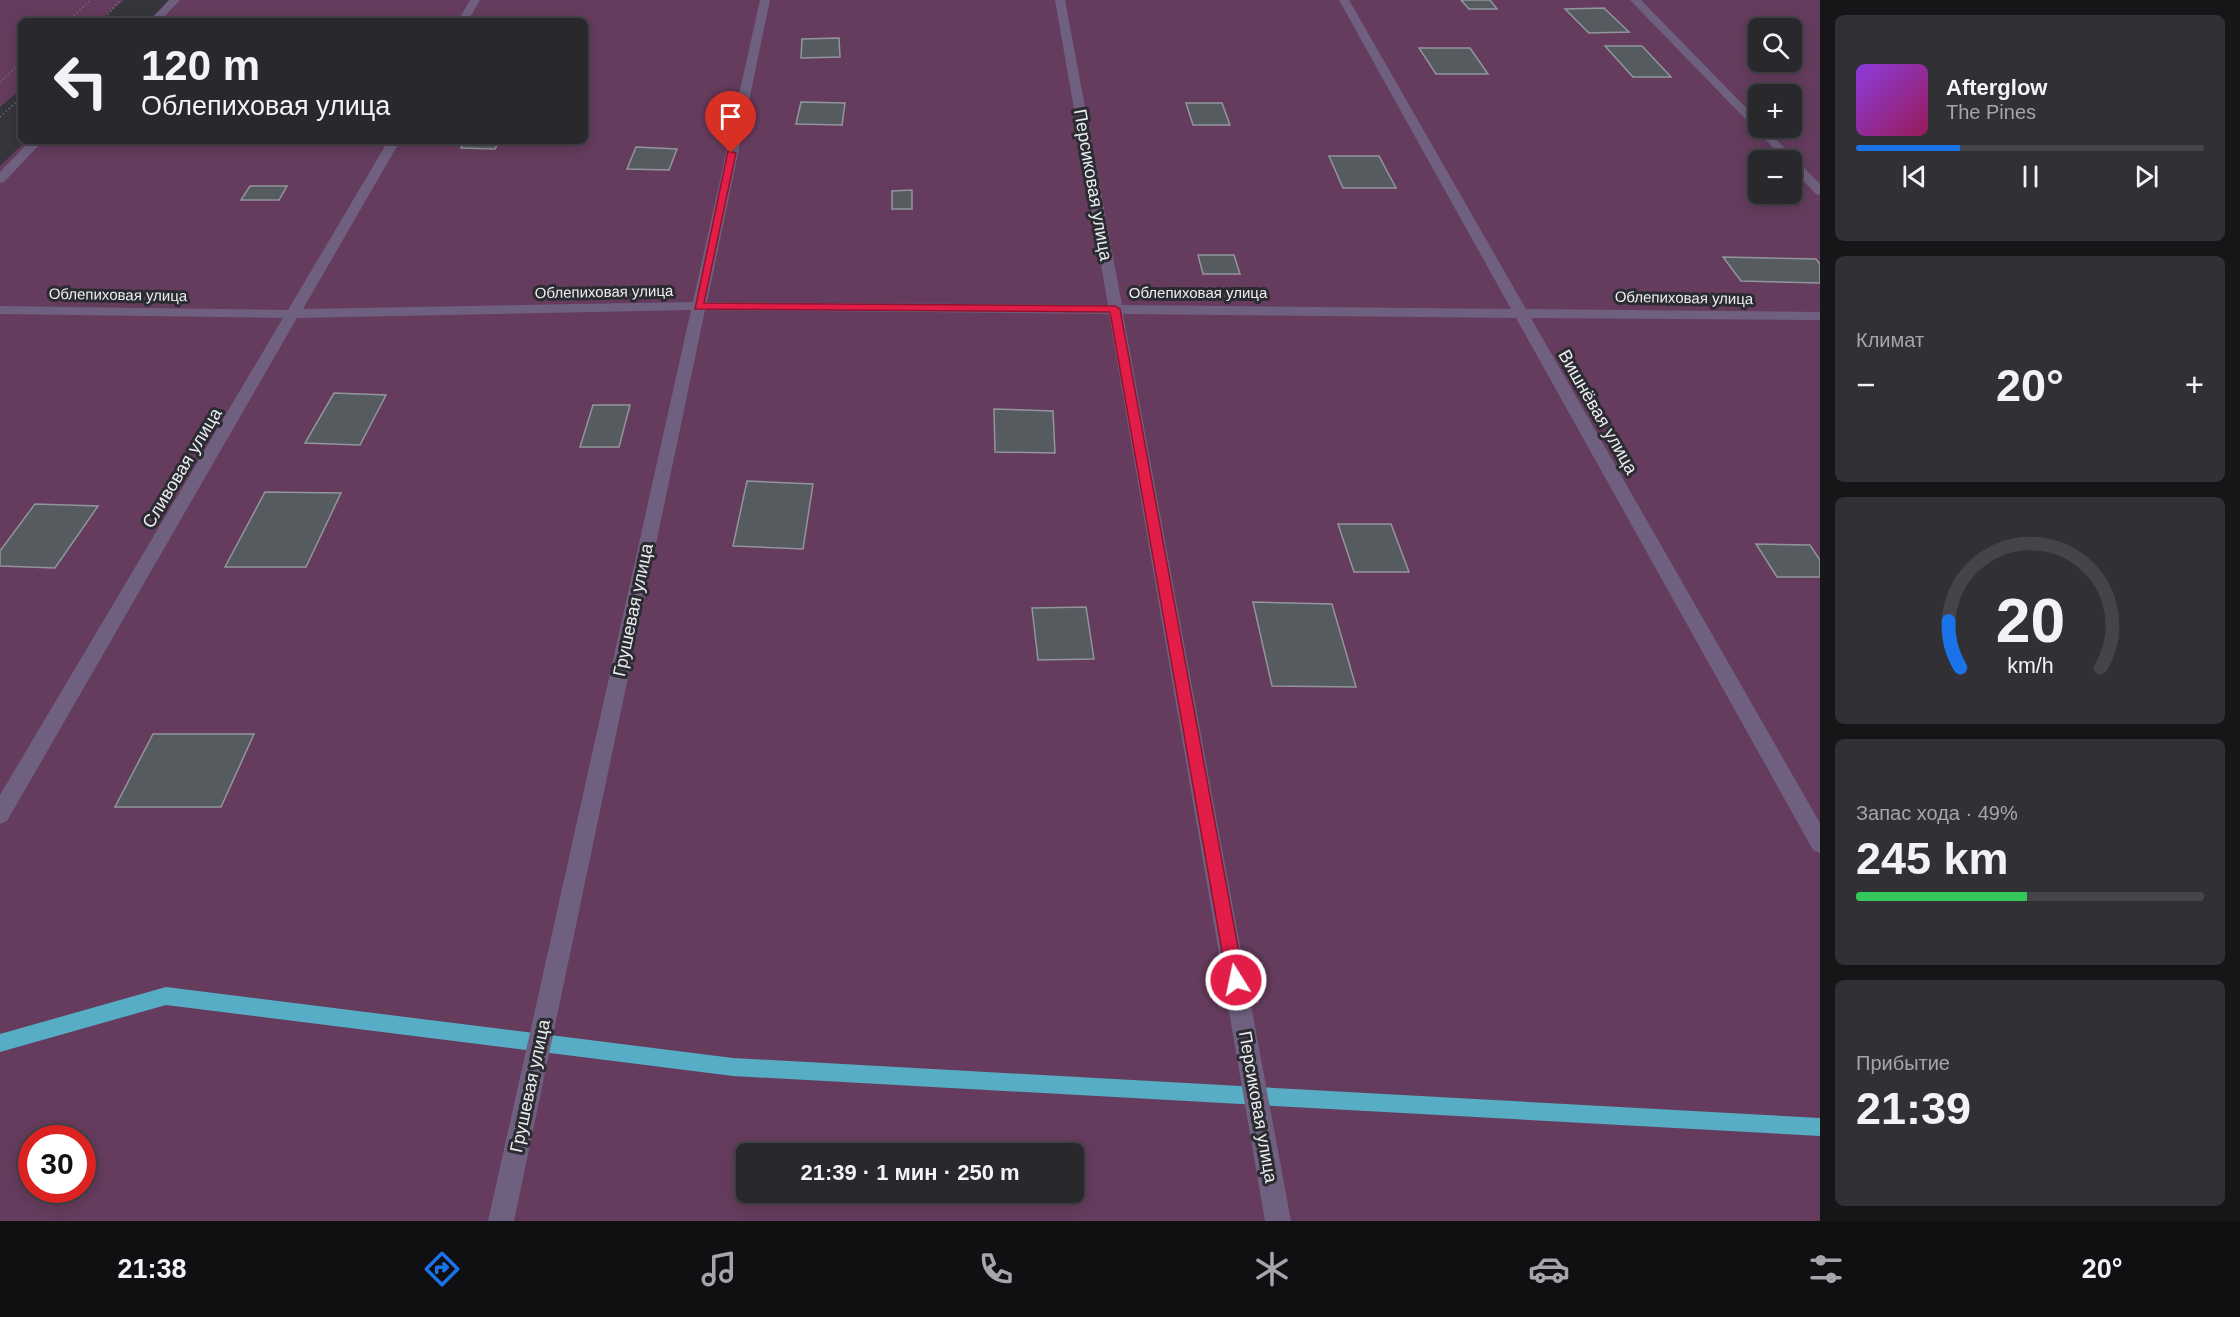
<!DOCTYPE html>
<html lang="ru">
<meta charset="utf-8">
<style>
body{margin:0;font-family:Helvetica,sans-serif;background:#303035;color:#f1f3f6;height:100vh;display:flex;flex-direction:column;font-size:22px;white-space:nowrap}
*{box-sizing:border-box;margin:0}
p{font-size:20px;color:#a5a6aa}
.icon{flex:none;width:33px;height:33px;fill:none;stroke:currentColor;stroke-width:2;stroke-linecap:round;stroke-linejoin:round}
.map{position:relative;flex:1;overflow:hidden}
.side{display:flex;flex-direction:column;gap:15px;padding:15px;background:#161619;width:420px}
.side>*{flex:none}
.hud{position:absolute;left:18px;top:18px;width:570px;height:126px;border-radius:9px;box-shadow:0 3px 15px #0003,0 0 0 2px #444449;background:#28282d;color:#f1f3f6;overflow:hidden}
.controls{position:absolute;left:1748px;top:18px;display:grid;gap:12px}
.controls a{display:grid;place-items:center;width:54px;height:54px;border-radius:9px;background:#28282d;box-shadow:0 3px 15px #0003,0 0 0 2px #444449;font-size:30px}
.speed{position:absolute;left:18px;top:1125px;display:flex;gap:12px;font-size:30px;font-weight:700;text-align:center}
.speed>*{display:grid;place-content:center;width:78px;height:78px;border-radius:50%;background:#28282d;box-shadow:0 3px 15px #0003,0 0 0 2px #444449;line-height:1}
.speed .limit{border:9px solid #d22;background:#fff;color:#111}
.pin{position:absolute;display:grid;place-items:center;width:51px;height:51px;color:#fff;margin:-62px -26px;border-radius:50% 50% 50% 0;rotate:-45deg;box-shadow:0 0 6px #0007}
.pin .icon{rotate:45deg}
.me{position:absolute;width:66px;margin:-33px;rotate:350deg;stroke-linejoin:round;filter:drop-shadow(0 0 4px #0008)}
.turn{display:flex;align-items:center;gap:21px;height:126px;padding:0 24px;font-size:27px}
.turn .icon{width:78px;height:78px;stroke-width:2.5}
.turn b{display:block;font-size:42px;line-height:51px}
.big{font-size:45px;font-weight:600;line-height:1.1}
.side .tile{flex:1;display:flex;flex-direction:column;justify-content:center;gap:9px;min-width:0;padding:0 21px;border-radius:9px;background:#303035}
.side .dial{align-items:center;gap:0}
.dial svg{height:156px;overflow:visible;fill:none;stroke:#444449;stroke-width:7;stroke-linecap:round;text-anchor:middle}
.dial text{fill:#f1f3f6;stroke:none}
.song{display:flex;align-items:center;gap:18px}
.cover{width:72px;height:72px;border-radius:9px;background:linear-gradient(135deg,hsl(270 70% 55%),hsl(330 70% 35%))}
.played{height:6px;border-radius:3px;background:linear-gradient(90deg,#1a73e8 30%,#444449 30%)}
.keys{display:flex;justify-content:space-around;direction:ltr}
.heat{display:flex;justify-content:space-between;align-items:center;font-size:33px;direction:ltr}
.charge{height:9px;border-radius:4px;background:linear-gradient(90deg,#34c759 49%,#444449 0)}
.trip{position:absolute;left:736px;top:1143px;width:348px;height:60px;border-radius:9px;background:#28282d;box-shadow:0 3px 15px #0003,0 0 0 2px #444449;font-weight:600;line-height:60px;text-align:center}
.menu{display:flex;height:96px;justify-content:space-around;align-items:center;background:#101012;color:#a5a6aa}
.menu .icon{width:42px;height:42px}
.menu .on{color:#1a73e8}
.menu b{font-size:27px;color:#f1f3f6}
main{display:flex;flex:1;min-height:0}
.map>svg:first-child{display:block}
.green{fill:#653c5d;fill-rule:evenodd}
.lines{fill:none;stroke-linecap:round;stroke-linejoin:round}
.stream{fill:#56adc4;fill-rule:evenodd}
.building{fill:#565b60;stroke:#91969c;stroke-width:1.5}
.path{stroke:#74757a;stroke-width:2;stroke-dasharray:1 3;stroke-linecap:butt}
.street{fill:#6e607e;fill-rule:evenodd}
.route{fill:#e11d48;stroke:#92132f;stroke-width:1.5}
.labels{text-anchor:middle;stroke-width:6;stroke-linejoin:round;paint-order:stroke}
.far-street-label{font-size:15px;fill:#ecedf1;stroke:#2b2c31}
.street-label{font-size:18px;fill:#ecedf1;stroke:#2b2c31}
</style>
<main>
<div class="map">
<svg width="1820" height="1221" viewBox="0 0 1820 1221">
<rect width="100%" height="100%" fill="#35363c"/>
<!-- green -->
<g class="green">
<polygon points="0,0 124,0 99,21 21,21 21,89 0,107"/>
<path d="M 170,0 L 1820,0 L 1820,1221 L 0,1221 L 0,166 L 26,141 L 585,141 L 585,21 L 148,21 ZM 1758,28 L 1791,28 L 1791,62 L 1758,62 ZM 1758,94 L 1791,94 L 1791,128 L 1758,128 ZM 1758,160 L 1791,160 L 1791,194 L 1758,194 ZM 32,1138 L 82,1138 L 82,1190 L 32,1190 ZM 747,1154 L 1074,1154 L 1074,1192 L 747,1192 Z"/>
</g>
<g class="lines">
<!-- stream -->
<polygon class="stream" points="166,987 733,1058 1820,1118 1820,1136 733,1076 166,1005 0,1052 0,1034"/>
</g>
<!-- building -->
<g class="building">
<polygon points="1461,0 1490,0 1497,9 1469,9"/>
<polygon points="1604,8 1629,32 1589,33 1565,9"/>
<polygon points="839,38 840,57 801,58 802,39"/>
<polygon points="1605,46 1642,46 1671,77 1633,77"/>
<polygon points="1419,48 1470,48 1488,74 1436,74"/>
<polygon points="801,102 845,103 842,125 796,124"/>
<polygon points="1186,103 1222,103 1230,125 1193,125"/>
<polygon points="465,141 499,141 495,149 461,148"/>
<polygon points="636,147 677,149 669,170 627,169"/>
<polygon points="1329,156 1379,156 1396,188 1343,188"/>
<polygon points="250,186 287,186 279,200 241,200"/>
<polygon points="912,190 912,209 892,209 892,191"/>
<polygon points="1198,255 1234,255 1240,274 1203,274"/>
<polygon points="1723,257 1816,259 1820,264 1820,283 1741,281"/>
<polygon points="334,393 386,395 360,445 305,443"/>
<polygon points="593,405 630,405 619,447 580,447"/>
<polygon points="994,409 1053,411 1055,453 995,452"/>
<polygon points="747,481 813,484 803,549 733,546"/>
<polygon points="265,492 341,493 306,567 225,567"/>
<polygon points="35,504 98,506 55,568 0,566 0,551"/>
<polygon points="1338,524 1391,524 1409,572 1354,572"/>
<polygon points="1756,544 1810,545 1820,560 1820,577 1777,577"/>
<polygon points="1253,602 1332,604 1356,687 1272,686"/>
<polygon points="1086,607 1094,659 1038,660 1032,608"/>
<polygon points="153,734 254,734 221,807 115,807"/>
</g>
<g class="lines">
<!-- path -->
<g class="path">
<polyline points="68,21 91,0"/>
<polyline points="103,21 120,0"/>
<polyline points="0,82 21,63"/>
<polyline points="0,117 21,98"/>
</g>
<!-- street -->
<g class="street">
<polygon points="169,0 180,0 160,21 149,21"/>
<polygon points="470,0 480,0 468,21 458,21"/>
<polygon points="760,0 770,0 707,302 1108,305 1055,0 1065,0 1122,305 1511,309 1339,0 1349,0 1526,309 1820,312 1820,320 1531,318 1820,823 1820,853 1813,850 1516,318 1123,314 1291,1221 1265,1221 1109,314 705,310 514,1221 488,1221 691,310 297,318 7,821 0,824 0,795 283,318 0,314 0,306 288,310 388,141 400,141 303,309 693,302"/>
<polygon points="1630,0 1641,0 1758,120 1758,128 1765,128 1820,184 1820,195 1816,194 1791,168 1791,160 1785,160"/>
<polygon points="30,141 43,141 4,182 0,183 0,172"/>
</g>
</g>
<!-- route -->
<polygon class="route" points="728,151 736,153 704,303 1115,306 1120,309 1244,980 1242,986 1236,989 1230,986 1227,980 1110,312 695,309"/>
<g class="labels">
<!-- far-street labels -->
<g class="far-street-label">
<text transform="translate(604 292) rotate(-1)" y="5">Облепиховая улица</text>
<text x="1198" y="298">Облепиховая улица</text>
<text transform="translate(118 295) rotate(1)" y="5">Облепиховая улица</text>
<text transform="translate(1684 298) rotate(1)" y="5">Облепиховая улица</text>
</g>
<!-- street labels -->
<g class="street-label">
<text transform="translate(1093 185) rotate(80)" y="6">Персиковая улица</text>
<text transform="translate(1598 412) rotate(60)" y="6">Вишнёвая улица</text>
<text transform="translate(182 468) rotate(-59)" y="6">Сливовая улица</text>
<text transform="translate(633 610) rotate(-78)" y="6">Грушевая улица</text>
<text transform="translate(530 1086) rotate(-78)" y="6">Грушевая улица</text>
<text transform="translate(1258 1107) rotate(80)" y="6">Персиковая улица</text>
</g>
</g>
</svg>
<div class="controls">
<a><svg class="icon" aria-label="search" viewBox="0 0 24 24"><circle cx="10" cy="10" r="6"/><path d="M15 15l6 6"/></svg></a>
<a>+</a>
<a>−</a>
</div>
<div class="speed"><div class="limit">30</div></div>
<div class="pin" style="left:731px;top:153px;background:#d93025"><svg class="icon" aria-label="arrive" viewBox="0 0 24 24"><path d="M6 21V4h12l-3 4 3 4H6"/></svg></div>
<svg class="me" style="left:1236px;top:980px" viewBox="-20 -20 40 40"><circle r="17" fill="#e11d48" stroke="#fff" stroke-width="3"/><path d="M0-11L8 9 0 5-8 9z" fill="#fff"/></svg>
<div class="trip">21:39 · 1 мин · 250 m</div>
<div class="hud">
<div class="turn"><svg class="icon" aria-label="left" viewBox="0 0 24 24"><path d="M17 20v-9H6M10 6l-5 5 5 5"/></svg><div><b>120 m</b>Облепиховая улица</div></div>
</div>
</div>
<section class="side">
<div class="tile">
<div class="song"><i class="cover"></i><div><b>Afterglow</b><p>The Pines</p></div></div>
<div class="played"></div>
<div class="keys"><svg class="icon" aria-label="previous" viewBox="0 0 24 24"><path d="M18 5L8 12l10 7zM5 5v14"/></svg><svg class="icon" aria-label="pause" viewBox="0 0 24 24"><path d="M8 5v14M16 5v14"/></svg><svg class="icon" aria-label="next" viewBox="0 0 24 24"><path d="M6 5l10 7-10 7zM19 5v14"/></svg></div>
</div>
<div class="tile"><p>Климат</p>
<div class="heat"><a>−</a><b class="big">20°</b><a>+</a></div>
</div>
<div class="tile dial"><svg viewBox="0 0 100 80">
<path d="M14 69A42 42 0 1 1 86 69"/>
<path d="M14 69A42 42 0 0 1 8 45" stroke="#1a73e8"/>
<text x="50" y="56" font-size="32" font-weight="700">20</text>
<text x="50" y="72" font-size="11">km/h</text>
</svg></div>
<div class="tile"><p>Запас хода · 49%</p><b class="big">245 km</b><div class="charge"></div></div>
<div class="tile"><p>Прибытие</p><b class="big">21:39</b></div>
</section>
</main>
<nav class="menu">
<b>21:38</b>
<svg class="icon on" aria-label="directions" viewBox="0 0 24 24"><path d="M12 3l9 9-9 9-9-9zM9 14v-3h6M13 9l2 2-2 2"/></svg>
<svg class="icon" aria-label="music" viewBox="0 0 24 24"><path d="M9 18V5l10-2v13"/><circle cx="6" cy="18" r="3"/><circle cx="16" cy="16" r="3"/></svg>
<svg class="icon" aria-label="phone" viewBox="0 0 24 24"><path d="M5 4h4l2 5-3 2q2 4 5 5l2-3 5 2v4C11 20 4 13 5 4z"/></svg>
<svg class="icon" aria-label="climate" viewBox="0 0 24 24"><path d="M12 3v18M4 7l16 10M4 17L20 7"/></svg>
<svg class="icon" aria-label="car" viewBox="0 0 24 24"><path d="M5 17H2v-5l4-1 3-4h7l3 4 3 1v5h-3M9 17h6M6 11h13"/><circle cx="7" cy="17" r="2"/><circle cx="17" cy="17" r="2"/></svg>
<svg class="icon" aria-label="filters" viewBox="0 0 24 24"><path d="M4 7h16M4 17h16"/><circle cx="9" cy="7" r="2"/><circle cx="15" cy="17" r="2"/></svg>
<b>20°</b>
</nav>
